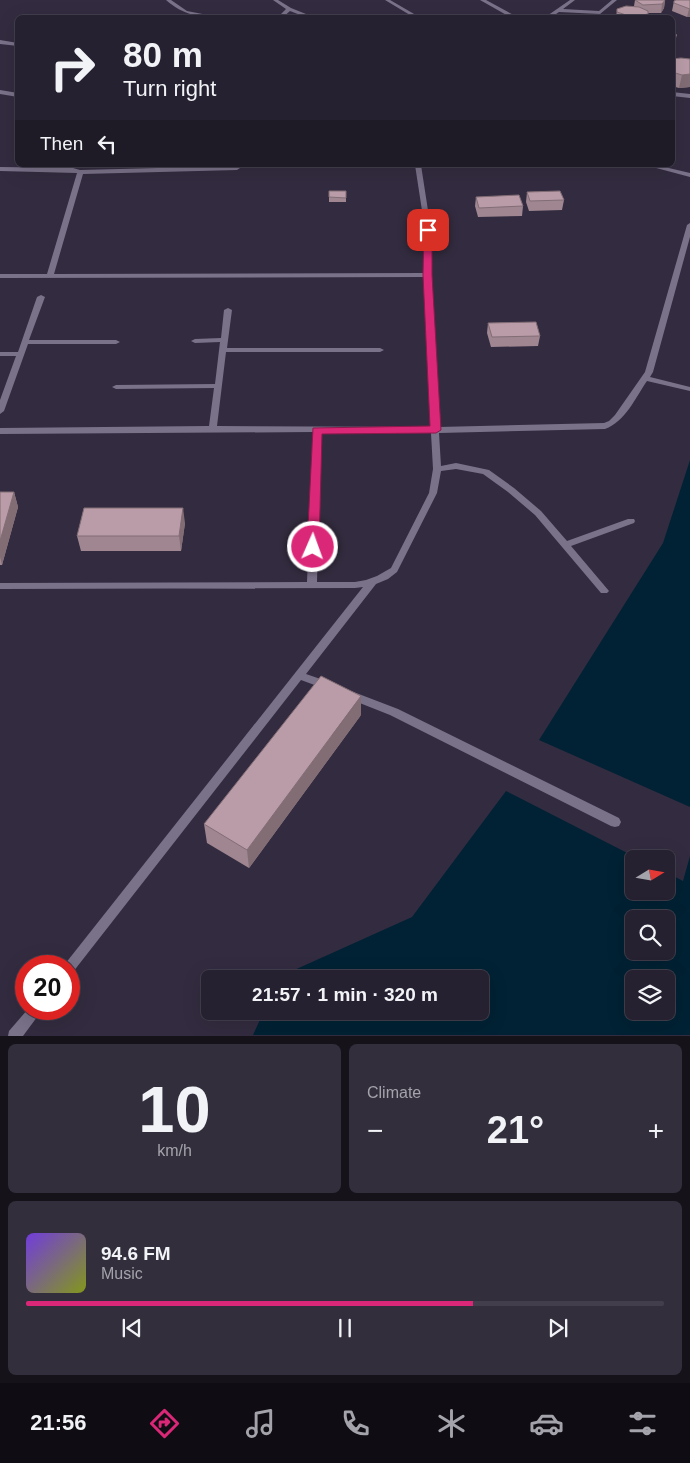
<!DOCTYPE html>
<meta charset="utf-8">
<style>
body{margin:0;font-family:Arial,sans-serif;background:#322e3c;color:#f1f3f6;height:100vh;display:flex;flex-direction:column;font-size:19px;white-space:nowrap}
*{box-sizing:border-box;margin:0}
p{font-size:16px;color:#a4a3ab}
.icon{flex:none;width:28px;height:28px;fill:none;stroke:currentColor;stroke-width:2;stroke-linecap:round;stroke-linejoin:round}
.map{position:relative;height:1036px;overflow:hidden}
.details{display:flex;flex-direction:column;gap:8px;padding:8px;background:#15121a;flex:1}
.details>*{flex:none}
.guide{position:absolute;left:15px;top:15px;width:660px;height:152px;border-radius:8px;box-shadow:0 5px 20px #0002,0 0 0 1px #423e4c;background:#262130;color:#f1f3f6;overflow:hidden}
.needle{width:32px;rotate:79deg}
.buttons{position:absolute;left:625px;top:850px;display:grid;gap:10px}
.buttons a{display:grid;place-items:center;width:50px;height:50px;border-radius:8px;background:#262130;box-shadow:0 5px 20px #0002,0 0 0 1px #423e4c;font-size:25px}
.speed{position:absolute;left:15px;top:955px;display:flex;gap:10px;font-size:25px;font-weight:700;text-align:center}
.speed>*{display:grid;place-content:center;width:65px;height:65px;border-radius:50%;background:#262130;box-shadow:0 5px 20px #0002,0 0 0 1px #423e4c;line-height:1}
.speed .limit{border:8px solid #d22;background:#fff;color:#111}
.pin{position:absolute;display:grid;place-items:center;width:42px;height:42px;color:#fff;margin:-21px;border-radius:10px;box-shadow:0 2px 8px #0006}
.me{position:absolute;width:55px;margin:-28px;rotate:2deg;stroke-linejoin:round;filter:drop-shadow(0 0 4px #0008)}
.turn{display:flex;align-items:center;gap:18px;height:105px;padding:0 25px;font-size:22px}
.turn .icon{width:65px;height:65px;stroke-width:2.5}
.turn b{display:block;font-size:35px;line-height:42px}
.then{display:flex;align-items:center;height:48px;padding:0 25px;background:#0003;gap:10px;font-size:19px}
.big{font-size:38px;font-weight:800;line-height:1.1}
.details .tile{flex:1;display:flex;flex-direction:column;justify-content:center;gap:8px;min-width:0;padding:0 18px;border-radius:8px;background:#322e3c}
.details .dial{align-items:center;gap:0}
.dial b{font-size:65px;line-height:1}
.song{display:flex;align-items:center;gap:15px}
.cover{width:60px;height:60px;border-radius:8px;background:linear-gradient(135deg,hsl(260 70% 55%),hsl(70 70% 35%))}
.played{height:5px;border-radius:2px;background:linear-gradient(90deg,#db2777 70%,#423e4c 70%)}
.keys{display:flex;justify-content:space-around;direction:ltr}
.heat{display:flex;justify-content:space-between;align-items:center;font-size:28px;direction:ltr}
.details .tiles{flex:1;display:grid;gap:8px;grid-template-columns:1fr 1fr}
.tile:last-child{grid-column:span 2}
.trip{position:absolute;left:201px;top:970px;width:288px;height:50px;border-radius:8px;background:#262130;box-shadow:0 5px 20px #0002,0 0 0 1px #423e4c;font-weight:800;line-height:50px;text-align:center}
.tabs{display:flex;height:80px;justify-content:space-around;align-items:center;background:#0f0d13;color:#a4a3ab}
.tabs .icon{width:35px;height:35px}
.tabs .on{color:#db2777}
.tabs b{font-size:22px;color:#f1f3f6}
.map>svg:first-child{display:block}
.water{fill:#012234;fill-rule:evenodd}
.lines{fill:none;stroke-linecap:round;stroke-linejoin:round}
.service{fill:#7a7289;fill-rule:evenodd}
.wall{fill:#9f8690}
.shaded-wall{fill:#826d75}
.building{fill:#b99ca7;stroke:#826d75}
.route{fill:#db2777;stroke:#8e194d}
</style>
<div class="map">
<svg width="690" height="1036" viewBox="0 0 690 1036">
<rect width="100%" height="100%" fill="#332c40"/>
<!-- water -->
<g class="water">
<polygon points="690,460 690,807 539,740 663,543"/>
<path d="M 506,791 L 639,859 L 634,859 L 634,891 L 666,891 L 666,872 L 683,881 L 690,856 L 690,1035 L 253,1035 L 264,1011 L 480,1011 L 480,979 L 279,979 L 281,976 L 412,917 ZM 634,919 L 666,919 L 666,951 L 634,951 ZM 634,979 L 666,979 L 666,1011 L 634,1011 Z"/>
</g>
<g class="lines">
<!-- service -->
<g class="service">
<path d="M 166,0 L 171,0 L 187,11 L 223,18 C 200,18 183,15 166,0 Z"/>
<polygon points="273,0 278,0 291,8 316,18 308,18 290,11 282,18 277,18 286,9"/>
<polygon points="385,0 390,0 421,18 415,18"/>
<polygon points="480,0 486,0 519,18 512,18"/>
<polygon points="570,0 575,0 563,9 599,11 612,0 617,0 600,14 559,12 550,18 544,18"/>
<polygon points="0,40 18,43 18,46 0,44"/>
<polygon points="0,90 18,93 18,97 0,94"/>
<polygon points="672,92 690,94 690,98 672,96"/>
<path d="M 415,165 L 421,165 L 431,230 L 431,275 L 439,427 L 604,423 L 609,421 L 615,415 L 645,372 L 687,225 L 690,223 L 690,237 L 653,372 L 650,377 L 690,387 L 690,391 L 647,381 C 636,397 625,422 605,429 L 439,433 L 441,466 L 456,463 L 489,470 L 514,488 L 541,511 L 567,541 L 628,519 L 634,519 L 635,521 L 634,523 L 571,546 L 609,591 L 607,593 L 601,593 L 535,515 L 508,492 L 483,474 L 456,469 L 441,471 L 437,493 L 397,572 L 388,579 L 376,584 L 306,674 L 332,683 L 333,686 L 332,689 L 328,690 L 301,680 L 73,972 L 69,974 L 69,966 L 64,966 L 65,964 L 363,587 L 355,588 L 0,589 L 0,583 L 307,582 L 313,432 L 0,434 L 0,428 L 209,426 L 214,388 L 116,389 L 112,387 L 116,385 L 215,384 L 220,342 L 195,343 L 191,341 L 195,339 L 221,338 L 224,310 L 228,308 L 232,310 L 227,348 L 380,348 L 384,350 L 380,352 L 226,352 L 217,426 L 431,427 L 425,277 L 0,278 L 0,274 L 47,274 L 77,173 L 0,171 L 0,167 L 73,168 L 80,170 L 237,166 L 240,168 L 237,170 L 83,174 L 54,274 L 425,273 L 425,230 ZM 321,432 L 431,433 L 433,469 L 429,493 L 391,568 L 377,576 L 366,580 L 355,582 L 317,582 Z"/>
<polygon points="645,165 656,165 690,173 690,177"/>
<polygon points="41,295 45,297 29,340 116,340 120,342 116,344 28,344 4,411 0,414 0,400 16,356 0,356 0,352 18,352 37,297"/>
<polygon points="351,691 398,709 619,818 621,822 619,826 615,827 611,826 390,715 347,698 346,695 347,692"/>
<polygon points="28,1009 42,1009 40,1013 23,1036 8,1036 9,1031"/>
</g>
</g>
<!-- wall -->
<g class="wall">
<polygon points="635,0 665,0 664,8 661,13 648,13 647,18 616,18 617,9 634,6"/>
<polygon points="690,0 690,17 687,17 672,11 674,1"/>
<polygon points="672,59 690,59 690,87 679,88 672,86"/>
<rect x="329" y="191" width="17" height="11"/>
<polygon points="527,192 564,200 562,210 529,211 526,202"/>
<polygon points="476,197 523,206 522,216 478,217 475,206"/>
<polygon points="488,323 540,336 538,346 491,347 487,333"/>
<polygon points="0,492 14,492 18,507 2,565 0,565"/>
<polygon points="185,523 181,551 81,551 77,536"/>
<polygon points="361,715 249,868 207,843 204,824"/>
</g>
<!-- shaded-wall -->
<g class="shaded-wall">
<polygon points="665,0 664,8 661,13 662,4"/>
<polygon points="689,9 690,9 690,17 687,17"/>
<polygon points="648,14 647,18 632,17"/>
<polygon points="677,35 675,41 672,42 672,38"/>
<polygon points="690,74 690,87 679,88 682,75"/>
<polygon points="14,492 18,507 2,565 0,557 0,541"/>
<polygon points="183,508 185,523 181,551 179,536"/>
<polygon points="361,696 361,715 249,868 247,850"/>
</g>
<!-- building -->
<g class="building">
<polygon points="635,0 665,0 662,4 643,5"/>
<polygon points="676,0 690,0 690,9 674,3 674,1"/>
<polygon points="626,6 639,7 648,11 648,14 632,17 617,12 617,9"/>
<polygon points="672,33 677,35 675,37 672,38"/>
<polygon points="681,58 690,59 690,74 682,75 672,72 672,59"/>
<polygon points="329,191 346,191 346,198 329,197"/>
<polygon points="560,191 564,200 530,201 527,192"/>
<polygon points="519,195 523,206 479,208 476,197"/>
<polygon points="536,322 540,336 492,337 488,323"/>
<polygon points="0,492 14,492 0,541"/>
<polygon points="84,508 183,508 179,536 77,536"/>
<polygon points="321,676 361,696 247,850 204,824"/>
</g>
<!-- route -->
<polygon class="route" points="428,227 432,230 432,275 441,430 436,433 322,434 319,547 317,550 309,550 307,547 313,428 430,426 423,275 424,230"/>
</svg>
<div class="buttons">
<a><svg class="needle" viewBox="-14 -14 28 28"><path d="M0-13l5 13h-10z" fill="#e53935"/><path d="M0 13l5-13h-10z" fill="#a4a3ab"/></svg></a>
<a><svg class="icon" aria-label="search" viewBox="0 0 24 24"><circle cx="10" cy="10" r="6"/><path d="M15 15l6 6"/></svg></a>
<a><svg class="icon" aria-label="layers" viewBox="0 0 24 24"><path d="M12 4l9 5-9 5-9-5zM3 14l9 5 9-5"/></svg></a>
</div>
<div class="speed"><div class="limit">20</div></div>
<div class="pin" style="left:428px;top:230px;background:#d93025"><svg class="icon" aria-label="arrive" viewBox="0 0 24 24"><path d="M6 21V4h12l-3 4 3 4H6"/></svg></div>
<svg class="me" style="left:313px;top:547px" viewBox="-20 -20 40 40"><circle r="17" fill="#db2777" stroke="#fff" stroke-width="3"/><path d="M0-11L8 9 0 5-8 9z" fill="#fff"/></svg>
<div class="trip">21:57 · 1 min · 320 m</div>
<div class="guide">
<div class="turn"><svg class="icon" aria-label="right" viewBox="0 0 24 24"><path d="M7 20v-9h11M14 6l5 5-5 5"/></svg><div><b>80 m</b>Turn right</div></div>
<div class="then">Then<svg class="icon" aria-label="left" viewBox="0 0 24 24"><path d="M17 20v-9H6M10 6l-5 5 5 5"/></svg></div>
</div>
</div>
<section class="details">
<div class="tiles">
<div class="tile dial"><b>10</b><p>km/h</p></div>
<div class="tile"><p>Climate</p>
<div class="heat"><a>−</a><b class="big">21°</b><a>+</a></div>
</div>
<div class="tile">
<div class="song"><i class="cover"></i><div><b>94.6 FM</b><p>Music</p></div></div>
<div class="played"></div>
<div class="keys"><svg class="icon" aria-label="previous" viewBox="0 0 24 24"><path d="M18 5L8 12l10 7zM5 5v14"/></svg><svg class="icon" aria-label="pause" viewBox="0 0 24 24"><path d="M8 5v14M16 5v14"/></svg><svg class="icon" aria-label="next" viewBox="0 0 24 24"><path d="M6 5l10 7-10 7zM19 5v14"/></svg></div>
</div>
</div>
</section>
<nav class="tabs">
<b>21:56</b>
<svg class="icon on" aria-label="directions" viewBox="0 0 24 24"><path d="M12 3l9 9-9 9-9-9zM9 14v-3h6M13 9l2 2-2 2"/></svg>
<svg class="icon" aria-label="music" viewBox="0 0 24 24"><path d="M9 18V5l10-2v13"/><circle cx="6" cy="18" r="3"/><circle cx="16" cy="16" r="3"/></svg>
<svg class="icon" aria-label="phone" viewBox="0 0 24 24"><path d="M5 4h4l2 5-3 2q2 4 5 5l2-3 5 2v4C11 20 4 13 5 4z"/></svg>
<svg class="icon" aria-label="climate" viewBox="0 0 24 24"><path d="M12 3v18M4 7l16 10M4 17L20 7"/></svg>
<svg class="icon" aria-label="car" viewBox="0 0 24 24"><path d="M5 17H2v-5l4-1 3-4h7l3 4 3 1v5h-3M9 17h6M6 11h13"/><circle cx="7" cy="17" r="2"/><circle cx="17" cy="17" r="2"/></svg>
<svg class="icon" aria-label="filters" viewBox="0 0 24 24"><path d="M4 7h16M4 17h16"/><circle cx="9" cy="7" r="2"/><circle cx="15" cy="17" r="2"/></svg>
</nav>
